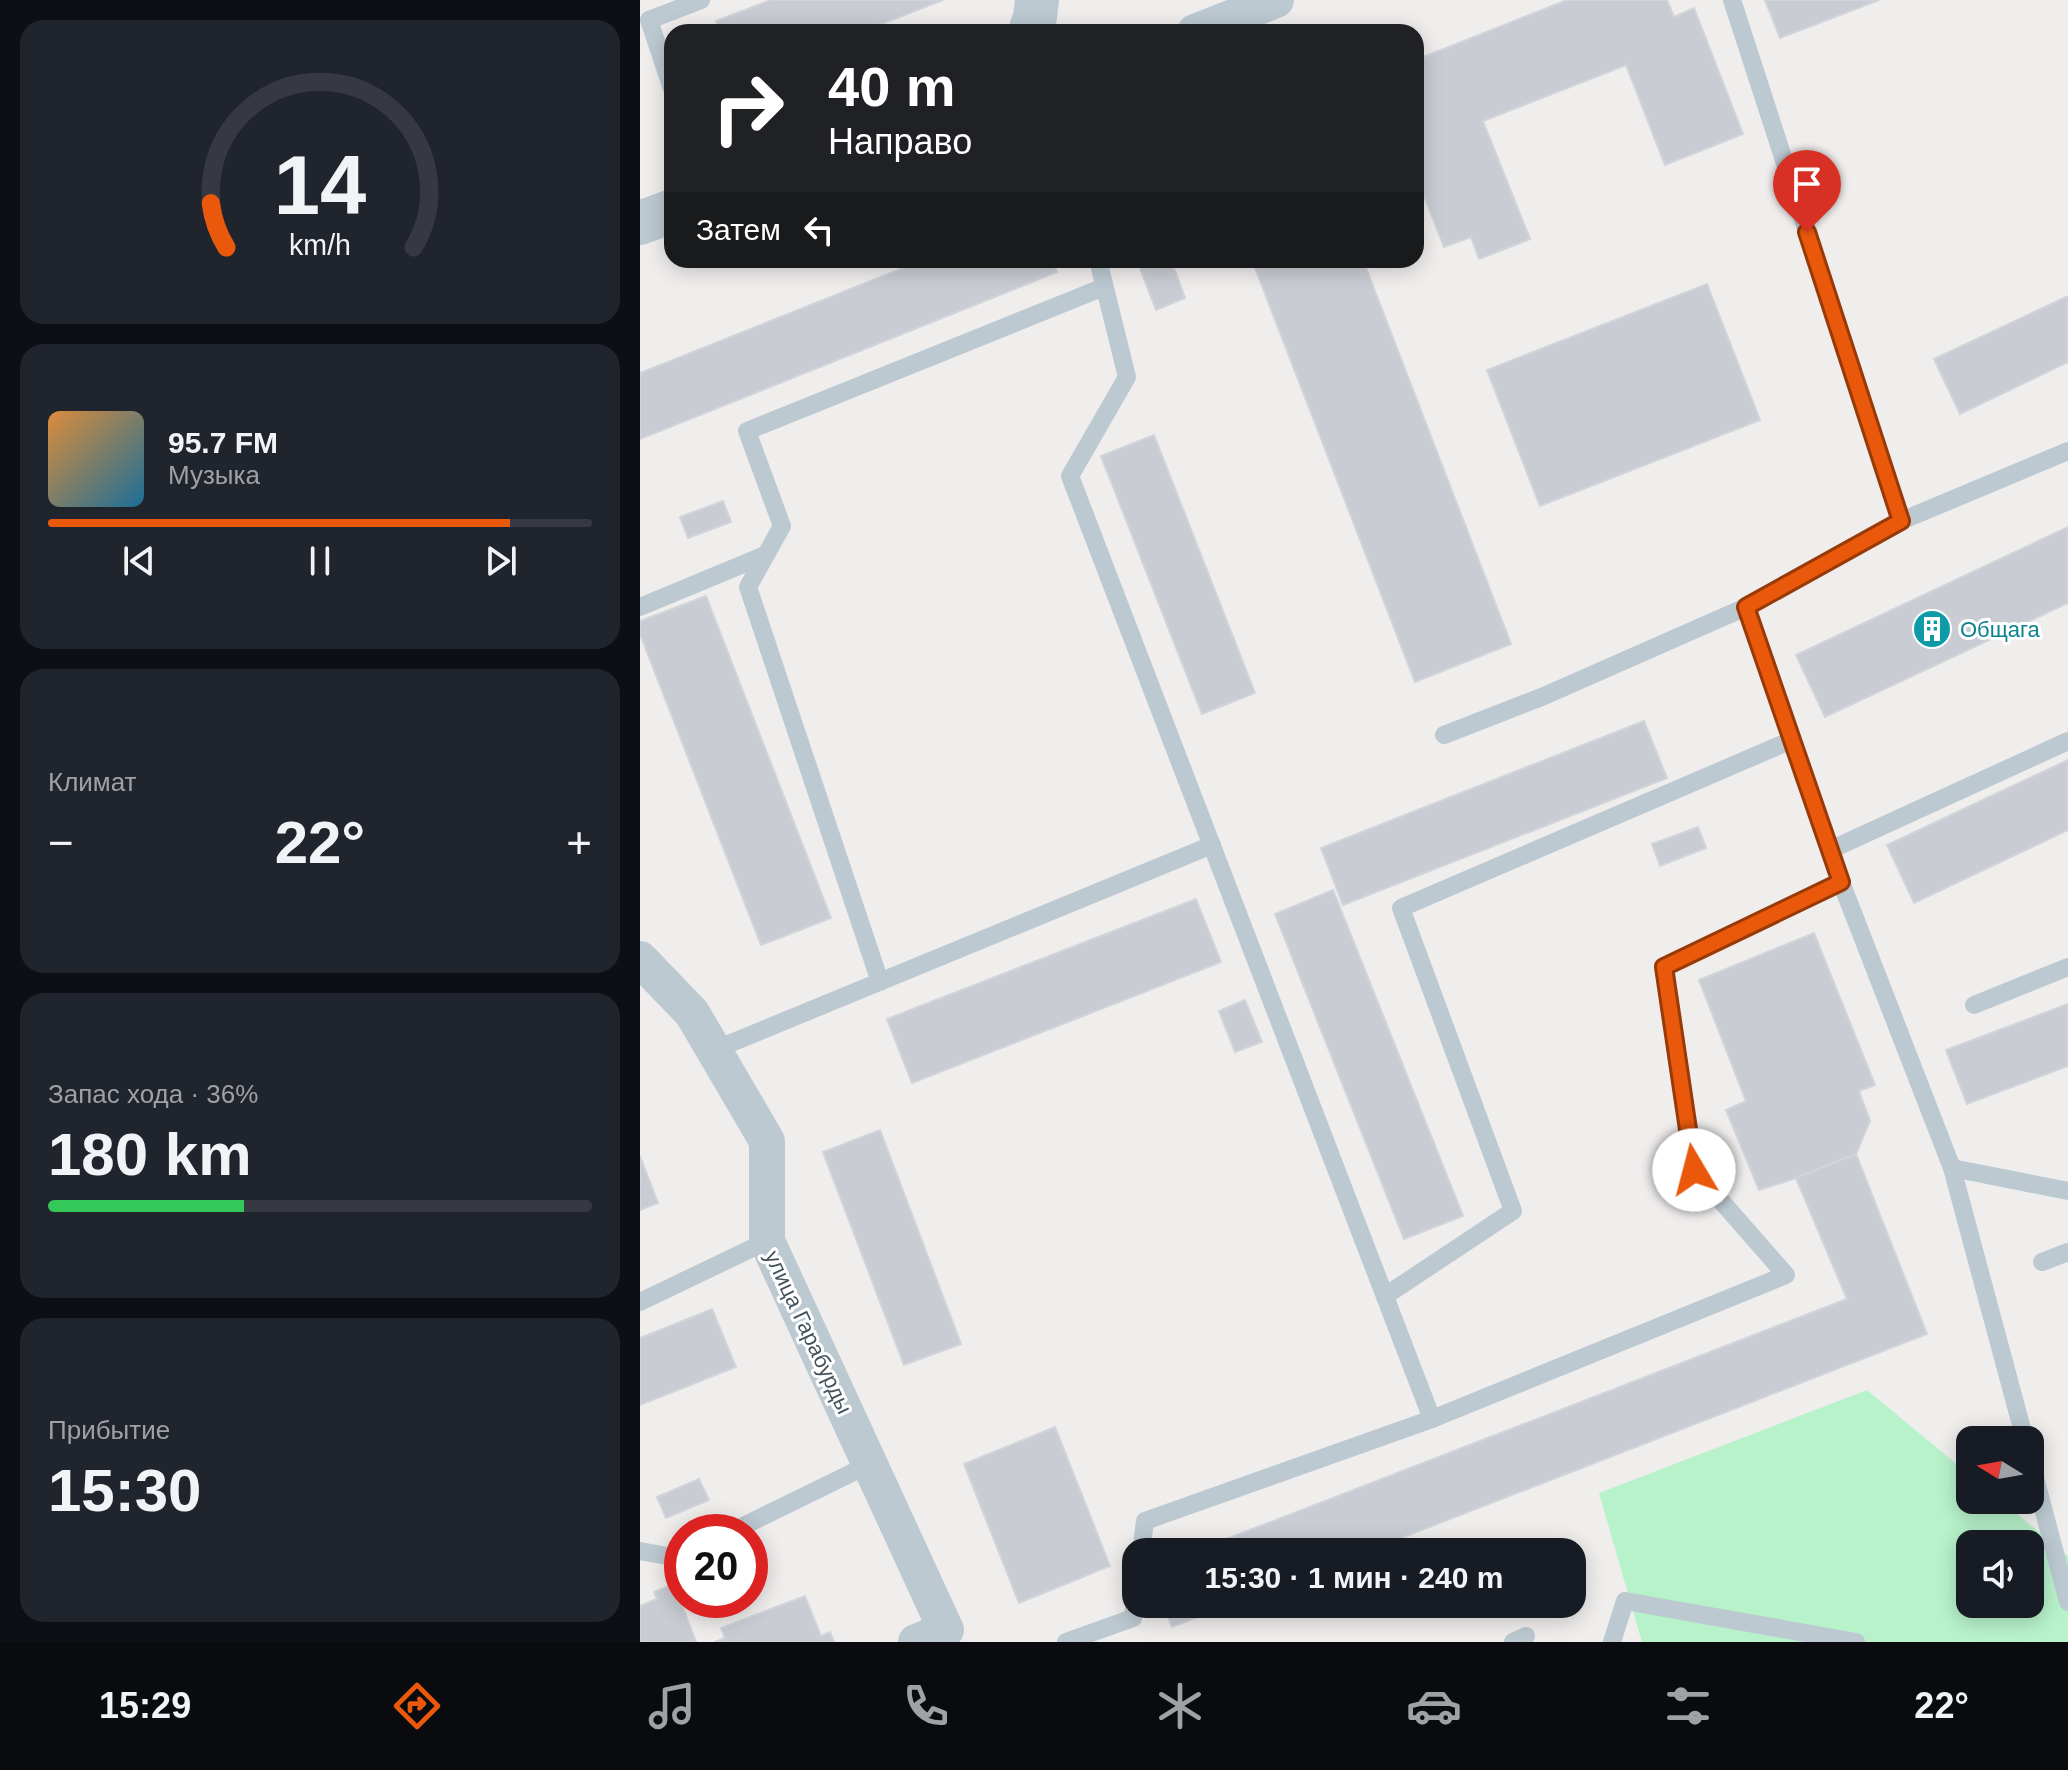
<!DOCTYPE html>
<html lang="ru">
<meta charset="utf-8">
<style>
body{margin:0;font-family:Arial,sans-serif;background:#20242c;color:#f1f3f6;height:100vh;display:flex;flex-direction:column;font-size:30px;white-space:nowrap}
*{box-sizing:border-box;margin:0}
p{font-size:26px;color:#9ea1a6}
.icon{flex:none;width:44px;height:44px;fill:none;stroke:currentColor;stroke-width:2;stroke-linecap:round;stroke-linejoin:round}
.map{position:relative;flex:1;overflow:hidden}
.sheet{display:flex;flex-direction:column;gap:20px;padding:20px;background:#0d0f14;width:640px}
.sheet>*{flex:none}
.top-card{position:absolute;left:24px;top:24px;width:760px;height:244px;border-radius:24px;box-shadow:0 4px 20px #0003;background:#202124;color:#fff;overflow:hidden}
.needle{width:52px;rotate:281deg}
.controls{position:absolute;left:1316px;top:1426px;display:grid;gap:16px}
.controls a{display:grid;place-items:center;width:88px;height:88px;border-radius:16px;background:#171b24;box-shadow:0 4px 20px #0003;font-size:40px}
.speed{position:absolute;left:24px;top:1514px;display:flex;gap:16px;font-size:40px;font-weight:700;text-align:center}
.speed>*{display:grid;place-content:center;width:104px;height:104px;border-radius:50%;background:#171b24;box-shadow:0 4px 20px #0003;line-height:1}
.speed .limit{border:12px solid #d22;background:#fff;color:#111}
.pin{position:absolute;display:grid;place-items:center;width:68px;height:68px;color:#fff;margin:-82px -34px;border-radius:50% 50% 50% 0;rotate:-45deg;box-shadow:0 0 8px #0007}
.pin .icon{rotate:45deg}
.me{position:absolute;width:88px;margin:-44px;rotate:352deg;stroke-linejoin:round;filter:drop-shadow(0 0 6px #0008)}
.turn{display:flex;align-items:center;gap:28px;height:168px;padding:0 32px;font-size:36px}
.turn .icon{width:104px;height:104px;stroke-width:2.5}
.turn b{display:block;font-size:56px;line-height:68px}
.then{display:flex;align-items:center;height:76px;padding:0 32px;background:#0003;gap:16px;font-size:30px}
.big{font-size:60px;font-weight:800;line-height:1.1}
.sheet .tile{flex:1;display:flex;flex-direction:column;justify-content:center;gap:12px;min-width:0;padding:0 28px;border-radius:24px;background:#20242c}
.sheet .dial{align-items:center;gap:0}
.dial svg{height:208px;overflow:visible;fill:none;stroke:#363941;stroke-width:7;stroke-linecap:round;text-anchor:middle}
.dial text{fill:#f1f3f6;stroke:none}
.song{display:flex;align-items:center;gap:24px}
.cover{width:96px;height:96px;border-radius:12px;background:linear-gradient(135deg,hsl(30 70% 55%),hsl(200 70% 35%))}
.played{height:8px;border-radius:4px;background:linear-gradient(90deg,#ea580c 85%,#363941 85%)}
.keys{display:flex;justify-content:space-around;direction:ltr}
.heat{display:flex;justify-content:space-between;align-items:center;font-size:44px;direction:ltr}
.charge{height:12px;border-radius:6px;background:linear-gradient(90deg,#34c759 36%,#363941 0)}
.trip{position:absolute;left:482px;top:1538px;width:464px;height:80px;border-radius:24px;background:#171b24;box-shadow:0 4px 20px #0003;font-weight:800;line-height:80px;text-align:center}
.dock{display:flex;height:128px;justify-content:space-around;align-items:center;background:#090b0e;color:#9ea1a6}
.dock .icon{width:56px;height:56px}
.dock .active{color:#ea580c}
.dock b{font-size:36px;color:#f1f3f6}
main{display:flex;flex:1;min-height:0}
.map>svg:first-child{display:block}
.green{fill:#b7f2ca;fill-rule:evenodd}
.building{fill:#c9cdd3;stroke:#d1d4da;stroke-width:2}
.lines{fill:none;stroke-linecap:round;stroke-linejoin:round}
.service{stroke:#bcc9d1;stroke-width:18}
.minor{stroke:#bcc9d1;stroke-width:36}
.tertiary{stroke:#bcc9d1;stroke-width:44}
.route-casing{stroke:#983908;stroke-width:20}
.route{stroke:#ea580c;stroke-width:14}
.labels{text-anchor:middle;stroke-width:6;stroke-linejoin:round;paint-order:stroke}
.culture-label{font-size:22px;fill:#0d838f;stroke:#fff;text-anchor:start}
.street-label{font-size:22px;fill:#44525c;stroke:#fff}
</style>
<main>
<section class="sheet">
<div class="tile dial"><svg viewBox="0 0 100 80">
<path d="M14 69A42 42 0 1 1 86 69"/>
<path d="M14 69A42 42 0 0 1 8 52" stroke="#ea580c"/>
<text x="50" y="56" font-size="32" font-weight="700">14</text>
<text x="50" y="72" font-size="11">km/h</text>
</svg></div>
<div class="tile">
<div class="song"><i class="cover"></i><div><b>95.7 FM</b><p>Музыка</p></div></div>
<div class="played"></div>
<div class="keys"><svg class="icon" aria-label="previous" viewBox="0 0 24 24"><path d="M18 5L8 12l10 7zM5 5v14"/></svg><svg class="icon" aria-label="pause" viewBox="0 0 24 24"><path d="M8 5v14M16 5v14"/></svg><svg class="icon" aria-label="next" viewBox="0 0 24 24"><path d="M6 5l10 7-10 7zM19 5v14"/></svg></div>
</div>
<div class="tile"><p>Климат</p>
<div class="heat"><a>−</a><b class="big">22°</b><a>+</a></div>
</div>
<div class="tile"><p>Запас хода · 36%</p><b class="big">180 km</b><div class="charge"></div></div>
<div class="tile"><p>Прибытие</p><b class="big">15:30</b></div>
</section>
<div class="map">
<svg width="1428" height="1642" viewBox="0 0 1428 1642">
<rect width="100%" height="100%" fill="#f0eded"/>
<!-- green -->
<path class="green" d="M 1227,1390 L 1330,1475 L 1330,1500 L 1360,1500 L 1428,1556 L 1428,1642 L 1002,1642 L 959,1493 ZM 1330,1544 L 1390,1544 L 1390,1604 L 1330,1604 Z"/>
<!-- building -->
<g class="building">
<polygon points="131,0 303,0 221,32 81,32 76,21"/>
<polygon points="927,0 1027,0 1034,17 1054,8 1103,134 1025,165 986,65 843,121 890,239 839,259 831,237 804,247 776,176 776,140 780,138 776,128 776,60"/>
<polygon points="1125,0 1239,0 1140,38"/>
<polygon points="283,260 412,260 417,272 0,439 0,373"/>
<polygon points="497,260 531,260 545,298 516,310"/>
<polygon points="612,260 723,260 871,644 775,682"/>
<polygon points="1067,284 1120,420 900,506 847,370"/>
<polygon points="1428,296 1428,362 1320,414 1294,359"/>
<polygon points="514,435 615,693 562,714 461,456"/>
<polygon points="83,501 91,522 48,538 40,517"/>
<polygon points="1428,527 1428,603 1185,717 1156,655"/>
<polygon points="66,596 191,918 121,945 0,634 0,621"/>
<polygon points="1004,721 1027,778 703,905 681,848"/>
<polygon points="1428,760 1428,830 1274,903 1247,845"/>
<polygon points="1058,827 1066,848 1020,866 1012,844"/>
<polygon points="693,890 823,1216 764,1239 635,914"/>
<polygon points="556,899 581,962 272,1083 247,1019"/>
<polygon points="1174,933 1235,1085 1219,1091 1230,1121 1216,1154 1156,1178 1119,1190 1086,1110 1106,1101 1059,980"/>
<polygon points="605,1000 622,1042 595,1052 579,1011"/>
<polygon points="1428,1004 1428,1066 1327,1104 1306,1050"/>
<polygon points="240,1130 321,1344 264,1365 183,1152"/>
<polygon points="1216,1154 1287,1334 725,1552 553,1552 1207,1299 1156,1178"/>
<polygon points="0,1156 18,1203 0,1210"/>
<polygon points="72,1309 96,1367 0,1405 0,1338"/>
<polygon points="415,1427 470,1566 379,1603 324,1464"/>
<polygon points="59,1479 69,1500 26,1518 17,1497"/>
<polygon points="34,1584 56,1642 0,1642 0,1606 17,1599 14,1592"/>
<polygon points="165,1596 181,1636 190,1632 194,1642 75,1642 85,1638 81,1628"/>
<polygon points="523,1604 591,1604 532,1627"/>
</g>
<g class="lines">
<!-- service -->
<g class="service">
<polyline points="1092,0 1261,521"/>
<polyline points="32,89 9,20 61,0"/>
<polyline points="458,260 487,377 430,476 792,1419"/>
<polyline points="0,607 125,555"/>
<polyline points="1106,607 1261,521 1428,451"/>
<polyline points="804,735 904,696 1106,607 1201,882 1312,1168 1428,1191"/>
<polyline points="1190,850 1428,741"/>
<polyline points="240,982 108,587 142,526 107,431 464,287"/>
<polyline points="1334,1005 1428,967"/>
<polyline points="74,1050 572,845"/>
<polyline points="1312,1168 1385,1440"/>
<polyline points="1402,1262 1428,1252"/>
<polyline points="745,1296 873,1211 761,908 1152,740"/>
<polyline points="0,1302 127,1241"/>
<polyline points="1390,1459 1428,1602"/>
<polyline points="91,1532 230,1464"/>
<polyline points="0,1551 39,1558 42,1556"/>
<polyline points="501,1552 505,1521 792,1419 1146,1275 1054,1170 1024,967 1201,882"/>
<polyline points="426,1642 493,1618 496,1593"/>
<polyline points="873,1642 886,1636"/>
<polyline points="972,1642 985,1601 1216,1642"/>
</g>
<!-- minor -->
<g class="minor">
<polyline points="555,32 636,0"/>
<polyline points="0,959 52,1013 127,1141 127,1241 306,1630 276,1642"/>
</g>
<!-- tertiary -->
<g class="tertiary">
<polyline points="390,32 395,17 397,0"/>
<polyline points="0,223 32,211"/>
</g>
</g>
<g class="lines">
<defs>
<polyline id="route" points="1054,1170 1024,967 1201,882 1106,607 1261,521 1167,232"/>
</defs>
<!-- route casing -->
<use href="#route" class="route-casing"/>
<!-- route -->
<use href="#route" class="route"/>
</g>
<!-- icons -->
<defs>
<symbol id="building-disc" viewBox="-11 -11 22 22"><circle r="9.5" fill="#0f9aa8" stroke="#fff"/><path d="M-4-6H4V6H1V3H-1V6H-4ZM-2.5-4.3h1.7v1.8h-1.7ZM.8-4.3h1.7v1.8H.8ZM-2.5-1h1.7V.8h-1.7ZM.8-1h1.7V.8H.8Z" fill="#fff"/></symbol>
</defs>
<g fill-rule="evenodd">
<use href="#building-disc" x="1270" y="607" width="44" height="44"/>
</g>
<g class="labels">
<!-- culture labels -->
<g class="culture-label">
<text x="1320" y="637">Общага</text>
</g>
<!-- street labels -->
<g class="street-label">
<text transform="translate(169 1332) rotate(65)" y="8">улица Гарабурды</text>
</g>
</g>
</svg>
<div class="controls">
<a><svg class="needle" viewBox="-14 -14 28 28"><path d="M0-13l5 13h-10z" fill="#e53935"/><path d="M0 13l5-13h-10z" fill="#9ea1a6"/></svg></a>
<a><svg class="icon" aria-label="sound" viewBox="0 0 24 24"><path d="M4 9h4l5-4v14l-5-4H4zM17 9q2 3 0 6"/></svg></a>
</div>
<div class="speed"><div class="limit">20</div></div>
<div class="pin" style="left:1167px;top:232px;background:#d93025"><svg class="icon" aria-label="arrive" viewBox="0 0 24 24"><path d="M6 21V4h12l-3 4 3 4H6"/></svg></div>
<svg class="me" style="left:1054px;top:1170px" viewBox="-20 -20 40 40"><circle r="19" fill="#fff"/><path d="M0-13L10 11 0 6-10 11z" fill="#ea580c"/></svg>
<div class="trip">15:30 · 1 мин · 240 m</div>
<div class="top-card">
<div class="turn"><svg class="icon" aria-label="right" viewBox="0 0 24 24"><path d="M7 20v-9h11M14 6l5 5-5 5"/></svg><div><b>40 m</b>Направо</div></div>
<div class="then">Затем<svg class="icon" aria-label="left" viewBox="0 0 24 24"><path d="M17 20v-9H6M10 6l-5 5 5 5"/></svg></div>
</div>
</div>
</main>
<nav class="dock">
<b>15:29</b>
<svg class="icon active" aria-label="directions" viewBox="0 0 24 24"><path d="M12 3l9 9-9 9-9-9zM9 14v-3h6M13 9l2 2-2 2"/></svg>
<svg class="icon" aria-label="music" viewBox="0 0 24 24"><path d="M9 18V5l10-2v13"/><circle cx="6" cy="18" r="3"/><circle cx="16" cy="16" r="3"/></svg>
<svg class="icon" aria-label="phone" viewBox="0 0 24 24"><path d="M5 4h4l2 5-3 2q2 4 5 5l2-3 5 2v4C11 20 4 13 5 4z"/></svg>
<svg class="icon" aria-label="climate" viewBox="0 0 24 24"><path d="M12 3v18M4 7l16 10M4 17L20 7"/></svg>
<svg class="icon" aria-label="car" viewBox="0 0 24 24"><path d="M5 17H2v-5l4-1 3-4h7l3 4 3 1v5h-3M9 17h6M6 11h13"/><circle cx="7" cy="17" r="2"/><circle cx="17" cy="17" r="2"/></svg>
<svg class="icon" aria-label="filters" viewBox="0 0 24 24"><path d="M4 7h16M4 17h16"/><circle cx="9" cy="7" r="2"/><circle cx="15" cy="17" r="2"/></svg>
<b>22°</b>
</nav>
